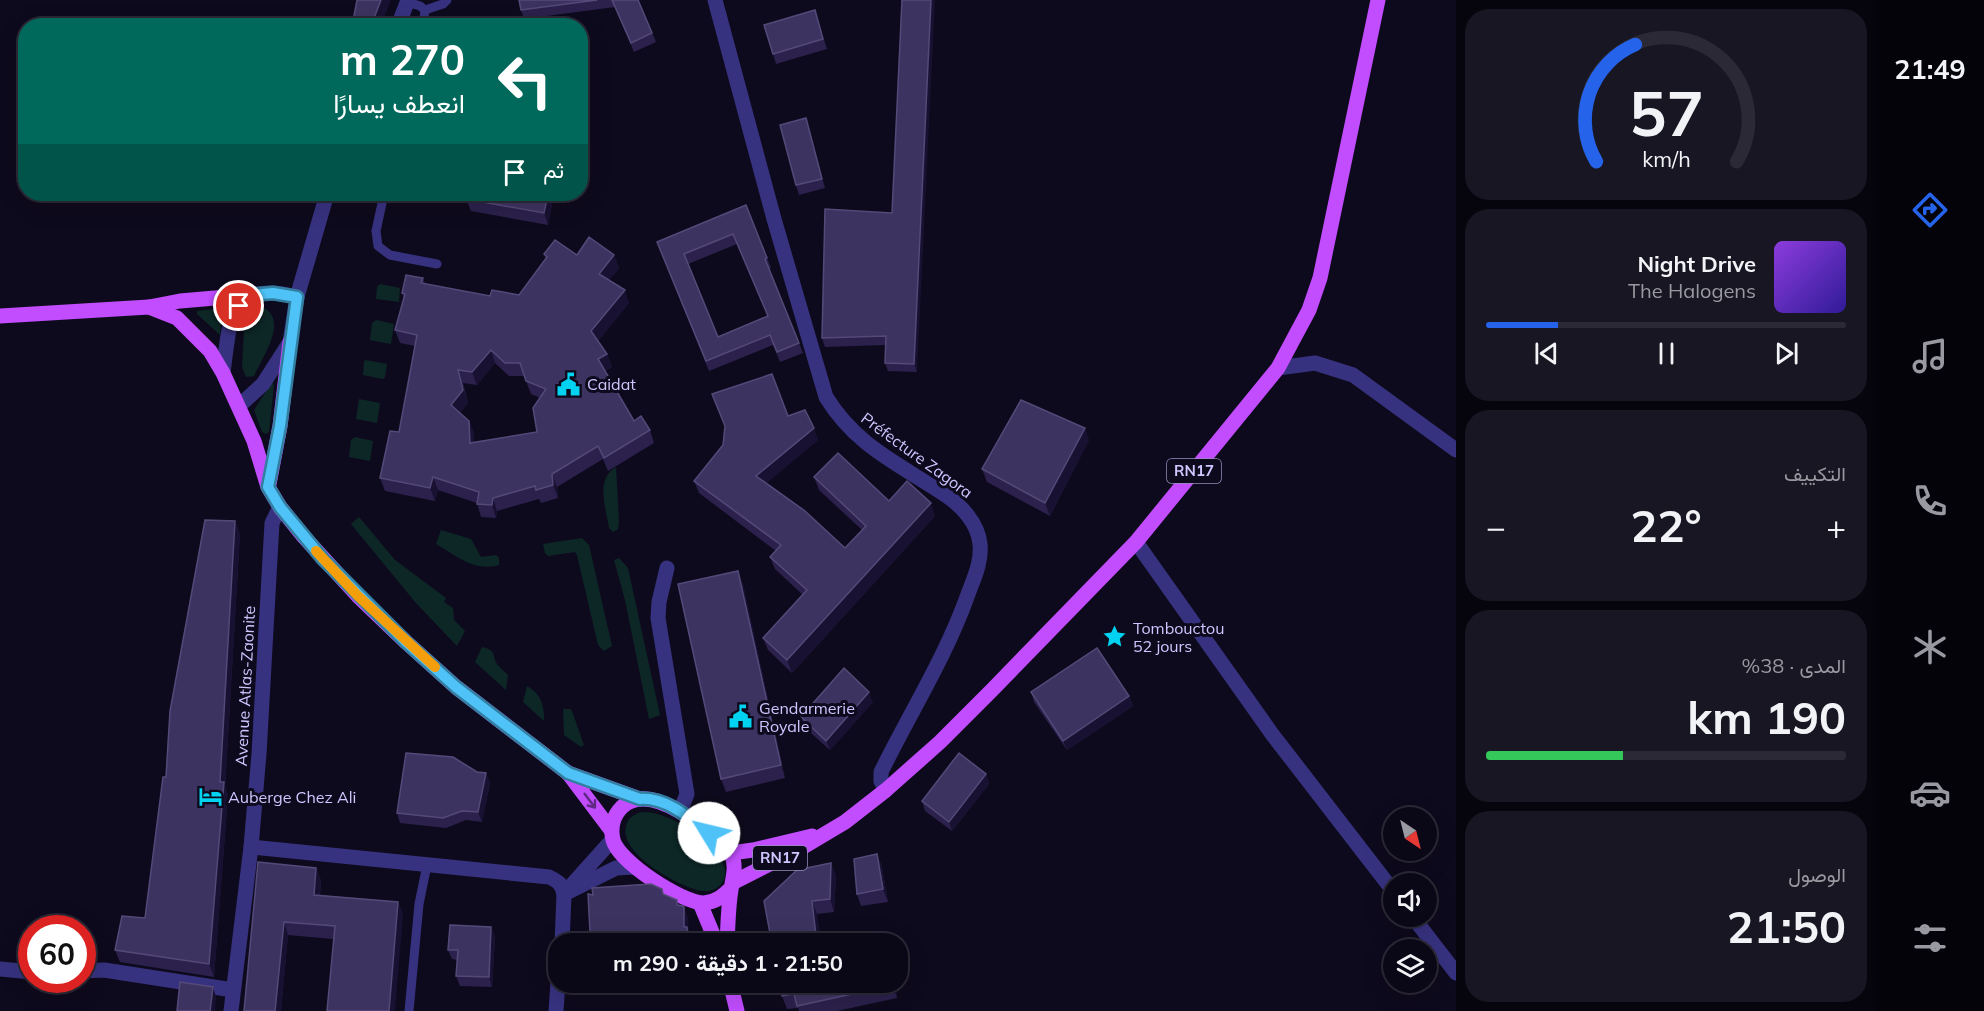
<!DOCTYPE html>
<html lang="ar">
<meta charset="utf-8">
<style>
body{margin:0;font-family:Mulish,Vazirmatn,sans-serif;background:#181623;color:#f1f3f6;direction:rtl;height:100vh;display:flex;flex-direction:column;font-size:22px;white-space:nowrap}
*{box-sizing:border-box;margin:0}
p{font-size:20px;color:#999aa1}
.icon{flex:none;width:33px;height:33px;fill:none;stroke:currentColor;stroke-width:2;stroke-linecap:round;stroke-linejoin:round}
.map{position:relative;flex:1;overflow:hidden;direction:ltr}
.panel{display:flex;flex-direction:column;gap:9px;padding:9px;background:#06040c;width:420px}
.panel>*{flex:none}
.hud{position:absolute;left:18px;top:18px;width:570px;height:183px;border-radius:24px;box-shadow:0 6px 24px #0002,0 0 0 2px #2a2935;direction:rtl;background:#00695c;color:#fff;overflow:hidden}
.needle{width:39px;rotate:145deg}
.fabs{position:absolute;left:1383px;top:807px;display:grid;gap:12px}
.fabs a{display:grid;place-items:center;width:54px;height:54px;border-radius:50%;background:#0a0816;box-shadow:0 6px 24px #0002,0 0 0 2px #2a2935;font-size:30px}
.speed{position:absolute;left:18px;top:915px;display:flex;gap:12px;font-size:30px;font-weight:700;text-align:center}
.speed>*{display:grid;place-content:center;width:78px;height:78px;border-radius:50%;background:#0a0816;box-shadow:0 6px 24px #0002,0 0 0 2px #2a2935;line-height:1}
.speed .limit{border:9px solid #d22;background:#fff;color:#111}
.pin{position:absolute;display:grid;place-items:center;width:51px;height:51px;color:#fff;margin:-26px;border:3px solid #fff;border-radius:50%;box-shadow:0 2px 6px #0007}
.me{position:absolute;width:66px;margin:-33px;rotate:306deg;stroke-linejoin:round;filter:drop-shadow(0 0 4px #0008)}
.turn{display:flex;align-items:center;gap:21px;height:126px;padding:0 24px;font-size:27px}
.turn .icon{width:78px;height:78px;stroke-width:2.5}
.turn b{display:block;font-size:42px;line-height:51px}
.then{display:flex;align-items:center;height:57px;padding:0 24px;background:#0003;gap:12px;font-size:22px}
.big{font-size:45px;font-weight:700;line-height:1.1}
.panel .card{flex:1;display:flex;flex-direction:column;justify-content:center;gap:9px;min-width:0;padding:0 21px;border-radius:24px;background:#181623}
.panel .dial{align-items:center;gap:0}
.dial svg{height:156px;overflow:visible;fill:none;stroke:#2a2935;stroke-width:7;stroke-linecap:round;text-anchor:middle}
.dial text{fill:#f1f3f6;stroke:none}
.song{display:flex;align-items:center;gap:18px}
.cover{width:72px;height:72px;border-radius:9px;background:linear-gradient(135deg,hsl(270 70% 55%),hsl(250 70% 35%))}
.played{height:6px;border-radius:3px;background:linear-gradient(90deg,#2563eb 20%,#2a2935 20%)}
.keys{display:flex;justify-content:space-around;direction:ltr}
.heat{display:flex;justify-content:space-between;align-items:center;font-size:33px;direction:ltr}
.charge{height:9px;border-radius:4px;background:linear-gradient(90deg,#34c759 38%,#2a2935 0)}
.trip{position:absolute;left:548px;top:933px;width:360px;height:60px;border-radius:24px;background:#0a0816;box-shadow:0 6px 24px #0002,0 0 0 2px #2a2935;font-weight:700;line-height:60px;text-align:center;direction:rtl}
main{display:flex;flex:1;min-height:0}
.tab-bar{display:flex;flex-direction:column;width:108px;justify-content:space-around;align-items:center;background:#040309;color:#999aa1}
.tab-bar .icon{width:42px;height:42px}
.tab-bar .selected{color:#2563eb}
.tab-bar b{font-size:27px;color:#f1f3f6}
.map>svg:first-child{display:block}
.green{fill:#0d2727}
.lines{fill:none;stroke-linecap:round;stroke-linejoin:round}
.lane{stroke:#37327f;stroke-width:9}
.street{stroke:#37327f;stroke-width:15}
.primary{stroke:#c14dff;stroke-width:15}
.wall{fill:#2b214c;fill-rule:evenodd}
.shaded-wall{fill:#181131}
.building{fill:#3d3360;stroke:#544a79;stroke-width:1.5;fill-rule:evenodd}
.oneway{stroke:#5f2883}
.route-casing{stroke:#337fa1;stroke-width:15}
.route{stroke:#4fc3f7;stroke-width:10}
.slow{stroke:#f59e0b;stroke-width:10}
.labels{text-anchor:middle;stroke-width:6;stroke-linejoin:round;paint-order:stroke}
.shield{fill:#0e0a1d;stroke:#948ebb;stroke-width:1.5}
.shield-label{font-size:15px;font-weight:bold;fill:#cec6ff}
.poi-label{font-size:16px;fill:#cec6ff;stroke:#0e0a1d;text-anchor:start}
.street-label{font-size:16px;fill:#cec6ff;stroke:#0e0a1d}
</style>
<main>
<nav class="tab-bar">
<b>21:49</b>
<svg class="icon selected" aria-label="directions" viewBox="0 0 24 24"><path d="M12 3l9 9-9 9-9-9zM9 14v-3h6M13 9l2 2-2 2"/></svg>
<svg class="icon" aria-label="music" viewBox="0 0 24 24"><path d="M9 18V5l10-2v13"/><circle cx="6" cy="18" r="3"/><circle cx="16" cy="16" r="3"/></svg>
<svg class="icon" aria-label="phone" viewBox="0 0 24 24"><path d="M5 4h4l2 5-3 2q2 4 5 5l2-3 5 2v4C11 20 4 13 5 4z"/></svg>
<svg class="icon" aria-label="climate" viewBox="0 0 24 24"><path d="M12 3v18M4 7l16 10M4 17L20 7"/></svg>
<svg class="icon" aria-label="car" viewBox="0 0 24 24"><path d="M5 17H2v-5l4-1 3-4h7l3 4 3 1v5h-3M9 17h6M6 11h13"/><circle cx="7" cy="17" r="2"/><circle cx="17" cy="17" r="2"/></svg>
<svg class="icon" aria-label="filters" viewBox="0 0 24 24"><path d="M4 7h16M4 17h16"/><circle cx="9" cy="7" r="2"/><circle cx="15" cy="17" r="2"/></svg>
</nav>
<section class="panel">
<div class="card dial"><svg viewBox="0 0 100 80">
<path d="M14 69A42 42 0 1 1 86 69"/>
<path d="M14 69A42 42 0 0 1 34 9" stroke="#2563eb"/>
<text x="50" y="56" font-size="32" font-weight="700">57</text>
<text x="50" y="72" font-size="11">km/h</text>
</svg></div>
<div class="card">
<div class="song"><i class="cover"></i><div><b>Night Drive</b><p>The Halogens</p></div></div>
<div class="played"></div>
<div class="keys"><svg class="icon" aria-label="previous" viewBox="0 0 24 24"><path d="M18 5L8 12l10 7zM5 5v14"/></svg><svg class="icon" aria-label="pause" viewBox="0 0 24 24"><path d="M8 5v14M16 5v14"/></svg><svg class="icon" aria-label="next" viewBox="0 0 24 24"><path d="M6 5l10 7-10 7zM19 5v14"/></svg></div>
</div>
<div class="card"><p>التكييف</p>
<div class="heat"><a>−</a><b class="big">22°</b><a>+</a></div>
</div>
<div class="card"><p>المدى · 38%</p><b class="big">190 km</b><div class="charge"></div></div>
<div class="card"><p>الوصول</p><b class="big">21:50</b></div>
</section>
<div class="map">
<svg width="1456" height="1011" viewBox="0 0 1456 1011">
<rect width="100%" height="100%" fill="#0e0a1d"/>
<!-- green -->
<g class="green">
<polygon points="380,284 400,288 399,302 376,299 377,287"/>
<path d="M 261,306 C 290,319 263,356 254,376 L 246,377 L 242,367 L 245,314 L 251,308 Z"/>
<polygon points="225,308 221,324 220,335 197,314 197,311"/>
<polygon points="376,320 394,324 391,344 370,340 372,323"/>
<polygon points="366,360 387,364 385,377 383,379 363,375 364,361"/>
<polygon points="272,382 274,385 269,432 266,434 262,432 254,410"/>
<polygon points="359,399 380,403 377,423 356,419"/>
<polygon points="355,437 373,441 370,461 349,457 351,440"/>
<path d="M 616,467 L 619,521 L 618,529 L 613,532 L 609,528 C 606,508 595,479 616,467 Z"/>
<polygon points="359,517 395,560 446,598 444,602 453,608 454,620 465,631 457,646 416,603 351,524"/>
<path d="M 441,530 L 471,539 L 481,557 L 496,555 L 499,558 L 499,565 C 474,572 457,556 436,544 Z"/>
<polygon points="582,538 589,545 612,646 604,651 598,645 577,555 575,552 548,556 545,553 543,544"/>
<polygon points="619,558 628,568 660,715 649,719 625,600 614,560"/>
<path d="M 482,647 C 497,651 491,653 497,664 C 500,668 505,672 508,675 L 506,690 L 475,662 Z"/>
<path d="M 527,686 C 541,694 544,705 544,721 L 523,702 Z"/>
<polygon points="563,709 570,709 572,711 584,745 581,747 564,735"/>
<path d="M 642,812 C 653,812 663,815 673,820 C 690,828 744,865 719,886 C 713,892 705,892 697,890 C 676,884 619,854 626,826 C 628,818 634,814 642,812 Z"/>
</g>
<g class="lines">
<!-- lane -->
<g class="lane">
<polyline points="407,2 420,6 425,10 423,26"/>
<polyline points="425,10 443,4 447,0"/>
<polyline points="384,194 376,231 378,246 390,255 437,264"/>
<polyline points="409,1011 419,904 427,865"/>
</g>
<!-- street -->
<g class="street">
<path d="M 715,0 L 774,219 L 826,397 C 856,446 899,464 944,494 C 961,505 978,523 980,544 C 982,563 973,580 967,597 C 945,658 910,713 881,772 L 881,781 L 886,790"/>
<polyline points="398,26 408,0"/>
<polyline points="1278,368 1315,363 1353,375 1456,450"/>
<path d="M 223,373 C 230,321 228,279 297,297"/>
<polyline points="239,406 263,384 290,342 297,297 327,194"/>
<polyline points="1136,542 1272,734 1394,892"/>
<polyline points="667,568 659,602 658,618 687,794 680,812"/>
<path d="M 251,847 L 549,877 C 558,881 562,884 564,894 L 562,944"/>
<polyline points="570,887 613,839"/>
<polyline points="564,894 616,868 635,867"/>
<polyline points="1412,916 1456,973"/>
<polyline points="0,969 32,972"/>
<polyline points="82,971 104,970 233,990"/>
<polyline points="231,1011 251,847 259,754 272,523 280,507"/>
<polyline points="556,1011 558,982"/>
</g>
<!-- primary -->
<g class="primary">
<polyline points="149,307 180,301 250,295"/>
<polyline points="0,316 149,307 177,318 210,351 223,373 254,441 268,487 280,507 304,537 358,596 406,642 456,687 568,773 611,830"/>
<polyline points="269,484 280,426 290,342"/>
<polyline points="568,773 640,799"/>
<polyline points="731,853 753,850 812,836"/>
<polyline points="734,882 803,847 845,822 886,790 940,742 992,690 1136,542 1278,368 1309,310 1320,278 1378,0"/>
<polyline points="700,903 717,944"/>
<path d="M 727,944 C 728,926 728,907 731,890 C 733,876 737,867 731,853 C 710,832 652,779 622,807 C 613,816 610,827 613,840 C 619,862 682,903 704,903 C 716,902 723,896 731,888"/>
<polyline points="730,982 737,1011"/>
</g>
</g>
<!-- wall -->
<g class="wall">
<polygon points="519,0 638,0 656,42 634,52 615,7 524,19 521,10"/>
<polygon points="818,20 827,49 776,64 773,54"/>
<polygon points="809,128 825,188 799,195 796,185"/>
<polygon points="267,194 298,194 298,197"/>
<polygon points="554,194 548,225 471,211 466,199"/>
<path d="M 746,205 L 767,258 L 771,268 L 769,268 L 803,353 L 780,362 L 773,345 L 709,371 L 661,252 ZM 737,244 L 768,317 L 718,337 L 688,264 Z"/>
<polygon points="892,213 917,372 888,371 885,363 885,345 825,347 822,338"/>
<path d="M 544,254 L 614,255 L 619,268 L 609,280 L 629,303 L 598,341 L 607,354 L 612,367 L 605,371 L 634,421 L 650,430 L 654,443 L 608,471 L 603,459 L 557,487 L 558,498 L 541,503 L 539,499 L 497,511 L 496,518 L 481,517 L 477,503 L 438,490 L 435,501 L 385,491 L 380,478 L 399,432 L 415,346 L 400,343 L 395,330 L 404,299 L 402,293 L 423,278 L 425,284 L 490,296 L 519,295 L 546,259 ZM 495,363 L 509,376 L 524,376 L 531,394 L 540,398 L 537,432 L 474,442 L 474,433 L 469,421 L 460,413 L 468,403 L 463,383 L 477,385 Z"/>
<polygon points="788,416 818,440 766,483 845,548 862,530 819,490 814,477 935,516 792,673 768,650 763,638 803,595 775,569 770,557 776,551 699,493 694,481"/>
<polygon points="1089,440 1050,516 987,482 982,469"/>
<polygon points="235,521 240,534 225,787 228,795 214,977 120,962 115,950 145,918 166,777"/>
<polygon points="743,584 785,778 726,792 721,779"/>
<polygon points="1031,692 1129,696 1133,706 1067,750 1034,702"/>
<polygon points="873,702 830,750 804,727 801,717"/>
<polygon points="477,772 486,773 490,783 482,822 466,820 446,828 400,823 397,813"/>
<polygon points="986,774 989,784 952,831 925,811 922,801"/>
<polygon points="877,854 882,867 888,902 861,906 857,894"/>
<polygon points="258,862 316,868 321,881 320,895 398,902 403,915 333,939 288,935 281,1011 244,1011"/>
<polygon points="831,863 836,876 834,912 817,914 821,944 772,944"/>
<polygon points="491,927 495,937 492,987 460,986 456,976 457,960 452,959 448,950"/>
<polygon points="779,982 895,982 897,998 837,1011 799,1011 798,1008 787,1009 782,996"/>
</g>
<!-- shaded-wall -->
<g class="shaded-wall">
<polygon points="381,0 391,0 381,26 371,26"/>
<polygon points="931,0 935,0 917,372 914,364"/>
<polygon points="806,118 809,128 825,188 822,179"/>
<polygon points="548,194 554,194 548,225 544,213"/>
<polygon points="614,255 619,268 603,287 599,274"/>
<polygon points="625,290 629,303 596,344 591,331"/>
<polygon points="491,350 495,363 477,385 472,372"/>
<polygon points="607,354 612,367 603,372 598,359"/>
<polygon points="458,370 468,403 456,418 451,405"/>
<polygon points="469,421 474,433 475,456 470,443"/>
<polygon points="814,428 818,440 761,488 756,476"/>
<polygon points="1085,428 1089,440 1050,516 1045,503"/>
<polygon points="552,474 557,487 558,498 553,485"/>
<polygon points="433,477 438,490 435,501 430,488"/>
<polygon points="493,498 497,511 496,518 492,505"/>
<polygon points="931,503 935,516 792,673 787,660"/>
<polygon points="235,521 240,534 225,787 228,795 214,977 209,964"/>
<polygon points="738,571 743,584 785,778 781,765"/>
<polygon points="869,692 873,702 830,750 826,741"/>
<polygon points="1129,696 1133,706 1067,750 1063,741"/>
<polygon points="486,773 490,783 482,822 478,812"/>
<polygon points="986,774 989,784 952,831 949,822"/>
<polygon points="877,854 882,867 888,902 883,889"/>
<polygon points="831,863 836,876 834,912 830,899"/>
<polygon points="316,868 321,881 318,908 314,895"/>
<polygon points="812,901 817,914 821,944 817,944"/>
<polygon points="398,902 403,915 395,1011 389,1011"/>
<polygon points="684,906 688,918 689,931 692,944 689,944 684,927"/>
<polygon points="284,922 288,935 281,1011 275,1011"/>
<polygon points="491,927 495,937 492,987 489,977"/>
<polygon points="892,982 895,982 897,998 893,985"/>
<polygon points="213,987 216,997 215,1011 210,1011"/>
</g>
<!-- building -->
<g class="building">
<polygon points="357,0 381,0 371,26 352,26"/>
<polygon points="519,0 597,0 521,10"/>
<polygon points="612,0 638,0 652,33 631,43"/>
<polygon points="902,0 931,0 914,364 885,363 886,336 822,338 825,209 892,213"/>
<polygon points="815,10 823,39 773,54 764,25"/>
<polygon points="806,118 822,179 796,185 780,125"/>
<polygon points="467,194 548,194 544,213 466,199"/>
<path d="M 746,205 L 767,258 L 765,259 L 799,343 L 777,352 L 770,335 L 706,361 L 657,242 ZM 733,234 L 768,316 L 718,337 L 684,254 Z"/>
<path d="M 589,237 L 614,255 L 599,274 L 625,290 L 591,331 L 607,354 L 598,359 L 634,421 L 641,416 L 650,430 L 604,458 L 598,446 L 552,474 L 553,485 L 536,490 L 535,486 L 493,498 L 492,505 L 477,504 L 479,492 L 433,477 L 430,488 L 380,478 L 390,431 L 399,432 L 417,335 L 395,330 L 405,294 L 402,293 L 406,275 L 423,278 L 421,283 L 490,296 L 492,290 L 519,295 L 547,257 L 544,254 L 555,240 L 577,255 ZM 491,350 L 505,363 L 520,363 L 526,381 L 546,389 L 533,408 L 537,432 L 470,443 L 469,421 L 451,405 L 463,390 L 458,370 L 472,372 Z"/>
<polygon points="772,374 788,416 805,410 814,428 756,476 805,511 845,548 866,526 814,477 838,453 889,501 907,481 931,503 787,660 763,638 807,590 770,557 781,545 694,481 723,445 725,426 712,394"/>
<polygon points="1021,400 1085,428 1045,503 982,469"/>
<polygon points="205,520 235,521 220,782 224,782 209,964 115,950 122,916 145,918 163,777 166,777 170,711"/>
<polygon points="738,571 781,765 721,779 678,584"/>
<polygon points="1097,648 1129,696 1063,741 1031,692"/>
<polygon points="844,668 869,692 826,741 801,717"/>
<polygon points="406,753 453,757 477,772 486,773 478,812 462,811 443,818 397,813"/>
<polygon points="959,753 986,774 949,822 922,801"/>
<polygon points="877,854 883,889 857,894 854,859"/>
<polygon points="258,862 316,868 314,895 398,902 389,1011 327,1011 335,926 284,922 275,1011 244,1011"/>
<polygon points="831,863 830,899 812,901 817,944 772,944 764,901 797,870"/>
<polygon points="651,884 662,889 663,894 677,900 677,905 684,906 684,927 687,927 689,944 585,944 585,941 589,941 588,933 590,932 588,894 593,895 592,888"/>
<polygon points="450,925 491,927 489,977 456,976 458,950 448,950"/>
<polygon points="180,982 213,987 210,1011 177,1011"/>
<polygon points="779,982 892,982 893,985 797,1006 794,994 782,996"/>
</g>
<!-- one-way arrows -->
<defs><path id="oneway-shaft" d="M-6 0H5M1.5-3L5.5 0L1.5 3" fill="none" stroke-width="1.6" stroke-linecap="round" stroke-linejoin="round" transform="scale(1.5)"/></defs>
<use class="oneway" href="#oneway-shaft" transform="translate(590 801) rotate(53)"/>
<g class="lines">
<defs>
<path id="route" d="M 239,306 L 250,295 L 273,293 L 297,297 L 280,426 L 268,487 L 280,507 L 323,559 L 406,642 L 456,687 L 568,773 L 640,799 C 666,797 690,818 709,833"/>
</defs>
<!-- route casing -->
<use href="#route" class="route-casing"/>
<!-- route -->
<use href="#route" class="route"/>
<!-- slow -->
<polyline class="slow" points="316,551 358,596 435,667"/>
</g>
<!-- icons -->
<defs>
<symbol id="civic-bare" viewBox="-9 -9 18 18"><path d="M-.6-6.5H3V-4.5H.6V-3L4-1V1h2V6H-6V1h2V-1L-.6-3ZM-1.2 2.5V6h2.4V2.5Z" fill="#00d2f1" stroke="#0e0a1d" stroke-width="2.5" paint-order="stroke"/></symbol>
<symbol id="sight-bare" viewBox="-9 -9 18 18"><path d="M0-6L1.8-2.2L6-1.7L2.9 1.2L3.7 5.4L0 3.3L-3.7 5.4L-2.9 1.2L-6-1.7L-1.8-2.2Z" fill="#00d2f1" stroke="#0e0a1d" stroke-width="2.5" paint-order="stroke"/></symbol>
<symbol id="hotel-bare" viewBox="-9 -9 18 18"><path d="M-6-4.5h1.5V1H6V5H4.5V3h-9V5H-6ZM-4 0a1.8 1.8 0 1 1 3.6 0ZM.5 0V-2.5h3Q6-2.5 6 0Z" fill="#00d2f1" stroke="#0e0a1d" stroke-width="2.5" paint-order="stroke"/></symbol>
</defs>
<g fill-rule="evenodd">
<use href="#civic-bare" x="552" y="368" width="33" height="33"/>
<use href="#sight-bare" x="1098" y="620" width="33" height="33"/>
<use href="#civic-bare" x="724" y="700" width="33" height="33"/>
<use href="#hotel-bare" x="194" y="780" width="33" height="33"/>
</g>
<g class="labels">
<!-- shield labels -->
<g class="shield">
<rect x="1167" y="459" width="54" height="24" rx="4.5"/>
<rect x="753" y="846" width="54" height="24" rx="4.5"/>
</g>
<g class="shield-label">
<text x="1194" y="476">RN17</text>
<text x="780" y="863">RN17</text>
</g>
<!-- poi labels -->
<g class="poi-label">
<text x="587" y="390">Caidat</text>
<text x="1133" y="634">Tombouctou<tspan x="1133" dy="18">52 jours</tspan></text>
<text x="759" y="714">Gendarmerie<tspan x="759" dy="18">Royale</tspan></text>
<text x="228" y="803">Auberge Chez Ali</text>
</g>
<!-- street labels -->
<g class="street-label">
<text transform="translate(917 455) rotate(36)" y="6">Préfecture Zagora</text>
<text transform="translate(245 686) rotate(-87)" y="6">Avenue Atlas-Zaonite</text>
</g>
</g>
</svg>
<div class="fabs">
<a><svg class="needle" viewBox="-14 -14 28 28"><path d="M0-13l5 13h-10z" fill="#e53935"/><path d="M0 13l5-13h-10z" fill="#999aa1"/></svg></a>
<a><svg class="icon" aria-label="sound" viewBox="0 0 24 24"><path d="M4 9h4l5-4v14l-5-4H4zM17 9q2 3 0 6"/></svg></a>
<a><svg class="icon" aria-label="layers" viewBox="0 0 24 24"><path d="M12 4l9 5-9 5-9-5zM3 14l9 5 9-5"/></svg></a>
</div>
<div class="speed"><div class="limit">60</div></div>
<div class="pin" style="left:239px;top:306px;background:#d93025"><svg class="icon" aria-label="arrive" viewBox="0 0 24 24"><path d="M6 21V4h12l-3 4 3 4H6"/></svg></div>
<svg class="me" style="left:709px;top:833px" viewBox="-20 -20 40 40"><circle r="19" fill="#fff"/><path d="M0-13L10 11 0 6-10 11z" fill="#4fc3f7"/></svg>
<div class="trip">21:50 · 1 دقيقة · 290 m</div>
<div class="hud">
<div class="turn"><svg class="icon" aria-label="left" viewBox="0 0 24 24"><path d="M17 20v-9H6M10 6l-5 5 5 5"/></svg><div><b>270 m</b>انعطف يسارًا</div></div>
<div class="then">ثم<svg class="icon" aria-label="arrive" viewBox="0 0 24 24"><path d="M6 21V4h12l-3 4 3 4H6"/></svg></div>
</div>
</div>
</main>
